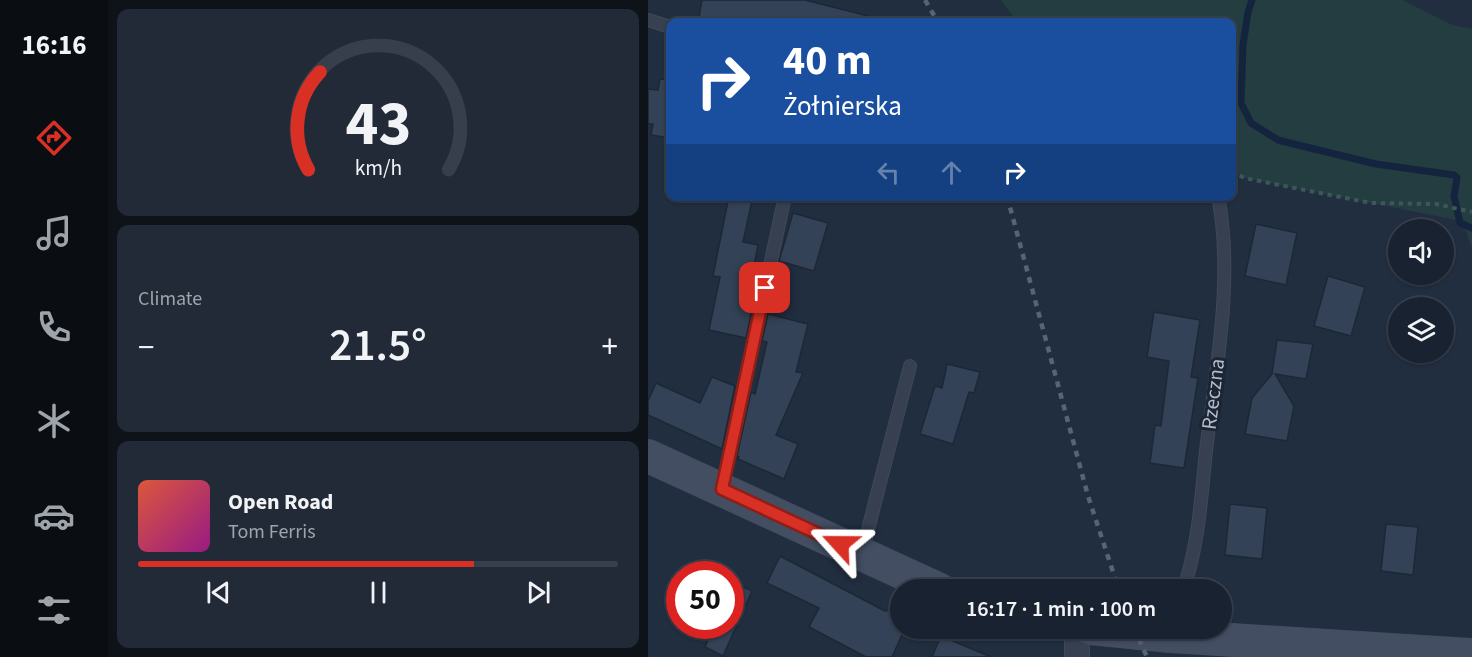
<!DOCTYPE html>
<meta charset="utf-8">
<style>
body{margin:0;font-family:"Source Sans 3",sans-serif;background:#222a38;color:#f1f3f6;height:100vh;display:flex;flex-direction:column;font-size:22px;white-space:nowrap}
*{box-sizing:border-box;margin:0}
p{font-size:20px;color:#9fa4ab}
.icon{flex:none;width:33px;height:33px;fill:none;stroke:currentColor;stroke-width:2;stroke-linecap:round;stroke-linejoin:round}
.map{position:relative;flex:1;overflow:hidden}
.sheet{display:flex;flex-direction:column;gap:9px;padding:9px;background:#0e131a;width:540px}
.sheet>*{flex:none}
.top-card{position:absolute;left:18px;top:18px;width:570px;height:183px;border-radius:12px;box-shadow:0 2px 4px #0004,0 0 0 2px #373f4c;background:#1a4fa0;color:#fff;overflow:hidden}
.tools{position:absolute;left:740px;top:219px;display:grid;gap:12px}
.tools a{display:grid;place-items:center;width:66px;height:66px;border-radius:50%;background:#192230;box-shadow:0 2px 4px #0004,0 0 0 2px #373f4c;font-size:30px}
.speed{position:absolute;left:18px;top:561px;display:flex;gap:12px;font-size:30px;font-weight:700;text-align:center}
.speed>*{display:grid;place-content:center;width:78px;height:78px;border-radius:50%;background:#192230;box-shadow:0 2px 4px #0004,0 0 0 2px #373f4c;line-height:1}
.speed .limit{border:9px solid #d22;background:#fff;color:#111}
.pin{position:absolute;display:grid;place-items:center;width:51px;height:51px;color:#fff;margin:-26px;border-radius:12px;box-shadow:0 3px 9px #0006}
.me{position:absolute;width:66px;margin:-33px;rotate:294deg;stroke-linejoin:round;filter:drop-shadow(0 0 4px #0008)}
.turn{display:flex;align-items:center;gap:21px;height:126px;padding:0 18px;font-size:27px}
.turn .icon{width:78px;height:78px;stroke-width:2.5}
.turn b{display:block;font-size:42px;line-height:51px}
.lanes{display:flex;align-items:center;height:57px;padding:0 18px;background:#0003;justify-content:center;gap:30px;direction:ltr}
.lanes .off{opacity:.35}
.big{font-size:45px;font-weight:600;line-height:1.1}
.sheet .widget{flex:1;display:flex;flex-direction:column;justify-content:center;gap:9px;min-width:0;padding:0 21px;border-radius:12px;background:#222a38}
.sheet .dial{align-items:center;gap:0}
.dial svg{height:156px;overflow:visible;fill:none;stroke:#373f4c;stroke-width:7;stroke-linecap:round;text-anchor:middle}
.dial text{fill:#f1f3f6;stroke:none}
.song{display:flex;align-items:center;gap:18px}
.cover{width:72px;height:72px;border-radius:9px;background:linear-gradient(135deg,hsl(10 70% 55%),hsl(310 70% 35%))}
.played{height:6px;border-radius:3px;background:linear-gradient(90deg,#d93025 70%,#373f4c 70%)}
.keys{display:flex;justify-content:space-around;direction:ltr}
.heat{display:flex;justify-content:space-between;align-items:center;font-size:33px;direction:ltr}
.trip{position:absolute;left:242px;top:579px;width:342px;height:60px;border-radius:30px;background:#192230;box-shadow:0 2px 4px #0004,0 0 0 2px #373f4c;font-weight:600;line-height:60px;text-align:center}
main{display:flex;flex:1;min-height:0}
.menu{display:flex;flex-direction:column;width:108px;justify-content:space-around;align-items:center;background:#0a0e13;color:#9fa4ab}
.menu .icon{width:42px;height:42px}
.menu .on{color:#d93025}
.menu b{font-size:27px;color:#f1f3f6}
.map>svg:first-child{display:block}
.green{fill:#243d41}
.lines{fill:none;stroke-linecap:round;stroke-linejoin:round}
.stream{stroke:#14243f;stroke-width:7}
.building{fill:#334256;stroke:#1d2736;stroke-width:1.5}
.service-casing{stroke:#3f4958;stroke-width:14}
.minor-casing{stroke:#3f4958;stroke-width:26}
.secondary-casing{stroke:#3f4958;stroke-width:34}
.path{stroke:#3d5659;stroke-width:4;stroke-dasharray:4.5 4.5;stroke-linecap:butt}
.service{stroke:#364050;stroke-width:12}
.minor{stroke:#364050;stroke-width:24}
.secondary{stroke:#434e63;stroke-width:33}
.rail{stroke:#576477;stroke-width:4.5;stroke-dasharray:6 6;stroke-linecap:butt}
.route-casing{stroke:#8d1f18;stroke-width:15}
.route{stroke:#d93025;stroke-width:10}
.labels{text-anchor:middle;stroke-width:6;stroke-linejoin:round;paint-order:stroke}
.street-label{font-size:21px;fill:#b2bbcb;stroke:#1b2534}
</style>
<main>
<nav class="menu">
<b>16:16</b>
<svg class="icon on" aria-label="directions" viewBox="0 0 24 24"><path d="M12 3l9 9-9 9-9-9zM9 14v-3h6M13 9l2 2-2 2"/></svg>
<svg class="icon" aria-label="music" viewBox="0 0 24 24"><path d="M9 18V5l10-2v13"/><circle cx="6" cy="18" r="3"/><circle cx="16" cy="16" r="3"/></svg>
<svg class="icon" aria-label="phone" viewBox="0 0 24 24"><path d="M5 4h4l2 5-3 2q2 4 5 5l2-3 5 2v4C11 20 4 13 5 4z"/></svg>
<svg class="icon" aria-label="climate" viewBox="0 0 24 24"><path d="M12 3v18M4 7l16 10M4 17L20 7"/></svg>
<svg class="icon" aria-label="car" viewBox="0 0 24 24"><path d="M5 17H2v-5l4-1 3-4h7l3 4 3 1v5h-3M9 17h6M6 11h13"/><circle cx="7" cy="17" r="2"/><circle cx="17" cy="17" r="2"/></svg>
<svg class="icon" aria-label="filters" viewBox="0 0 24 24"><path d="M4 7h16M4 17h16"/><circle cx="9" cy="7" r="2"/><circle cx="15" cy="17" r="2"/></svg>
</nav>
<section class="sheet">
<div class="widget dial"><svg viewBox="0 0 100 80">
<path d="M14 69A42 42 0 1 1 86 69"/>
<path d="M14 69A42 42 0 0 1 20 19" stroke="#d93025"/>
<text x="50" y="56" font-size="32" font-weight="700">43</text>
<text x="50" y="72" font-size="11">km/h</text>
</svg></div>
<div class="widget"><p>Climate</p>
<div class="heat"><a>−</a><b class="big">21.5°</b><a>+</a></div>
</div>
<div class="widget">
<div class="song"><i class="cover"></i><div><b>Open Road</b><p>Tom Ferris</p></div></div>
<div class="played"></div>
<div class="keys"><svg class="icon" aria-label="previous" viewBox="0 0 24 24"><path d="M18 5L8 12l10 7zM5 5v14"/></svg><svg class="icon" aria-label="pause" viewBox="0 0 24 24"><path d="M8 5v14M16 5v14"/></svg><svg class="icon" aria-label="next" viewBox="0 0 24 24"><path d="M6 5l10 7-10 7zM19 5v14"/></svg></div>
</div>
</section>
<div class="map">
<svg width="824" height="657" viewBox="0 0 824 657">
<rect width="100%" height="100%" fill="#212e40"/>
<!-- green -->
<polygon class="green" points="353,0 754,0 804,25 824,29 824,248 814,221 596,178 584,171 584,22 369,22"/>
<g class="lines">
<!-- stream -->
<polyline class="stream" points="604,0 600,12 595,45 593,103 603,123 630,140 662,148 728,164 806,175 809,178 806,196 812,223 824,228"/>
</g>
<!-- building -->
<g class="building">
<polygon points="54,0 157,0 220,16 219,22 73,22 51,18"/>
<polygon points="12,79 22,80 22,138 3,135 5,124 0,124 0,89 10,90"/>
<polygon points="81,196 105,196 95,242 110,245 101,294 107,296 98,338 61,330 72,277 65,276"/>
<polygon points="145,213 180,223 166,271 131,261"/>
<polygon points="608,224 649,233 638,285 597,276"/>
<polygon points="680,276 717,287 703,336 666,326"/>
<polygon points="506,312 552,320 543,377 550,378 536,468 502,463 507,425 513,426 521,361 499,357"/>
<polygon points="120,314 160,324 148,372 155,373 128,435 150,444 136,479 90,459 91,457 89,456 103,392 107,394 119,342 114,341"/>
<polygon points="629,340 665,344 658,379 627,374 646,406 639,441 597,434 604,398 624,374"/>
<polygon points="299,364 332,372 326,393 321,392 305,444 272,434 287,386 294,388"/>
<polygon points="64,377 87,386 74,449 0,415 0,401 8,383 52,403"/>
<polygon points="582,504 619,508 614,559 577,555"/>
<polygon points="738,524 770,527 765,575 733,571"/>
<polygon points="132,556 237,611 238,610 252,617 252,628 257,628 244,657 218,657 161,627 171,608 119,583"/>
<polygon points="82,581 104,591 75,656 57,647 66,626 82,626"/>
<polygon points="293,636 343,657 284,657"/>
</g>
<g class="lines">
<defs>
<g id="service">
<polyline points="0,20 22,27"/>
<polyline points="74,488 137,196"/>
<polyline points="214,553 262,366"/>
<path d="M 535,590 C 551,545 553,497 558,451 C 568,369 586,278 570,196"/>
</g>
<polyline id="minor" points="429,657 429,628"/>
<g id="secondary">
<polyline points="0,456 292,590"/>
<polyline points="442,628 521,636 824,655"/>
</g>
</defs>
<!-- service casing -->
<use href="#service" class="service-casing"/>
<!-- minor casing -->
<use href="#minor" class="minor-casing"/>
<!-- secondary casing -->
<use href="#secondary" class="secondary-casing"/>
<!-- path -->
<polyline class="path" points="584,171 596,178 723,203 788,204 824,212"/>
<!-- service -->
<use href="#service" class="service"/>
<!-- minor -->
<use href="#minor" class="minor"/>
<!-- secondary -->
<use href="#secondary" class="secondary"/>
<!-- rail -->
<g class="rail">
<polyline points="277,0 290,22"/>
<polyline points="359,196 440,496 471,590"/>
<polyline points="486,628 499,657"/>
</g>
</g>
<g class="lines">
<defs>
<polyline id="route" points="117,288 74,489 192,544"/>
</defs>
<!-- route casing -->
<use href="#route" class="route-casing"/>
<!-- route -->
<use href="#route" class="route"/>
</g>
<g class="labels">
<!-- street labels -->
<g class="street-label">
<text transform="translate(565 394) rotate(-83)" y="7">Rzeczna</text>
</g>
</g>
</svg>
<div class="tools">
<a><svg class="icon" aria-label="sound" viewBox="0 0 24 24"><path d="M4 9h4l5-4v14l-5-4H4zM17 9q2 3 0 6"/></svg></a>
<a><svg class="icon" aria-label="layers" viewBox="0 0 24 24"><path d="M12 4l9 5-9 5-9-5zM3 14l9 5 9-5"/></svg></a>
</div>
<div class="speed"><div class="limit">50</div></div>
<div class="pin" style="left:117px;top:288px;background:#d93025"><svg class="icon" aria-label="arrive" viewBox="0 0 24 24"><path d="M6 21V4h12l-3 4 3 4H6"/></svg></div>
<svg class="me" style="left:192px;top:544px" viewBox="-20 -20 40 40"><path d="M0-17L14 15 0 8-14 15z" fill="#d93025" stroke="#fff" stroke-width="4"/></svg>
<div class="trip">16:17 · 1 min · 100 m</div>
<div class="top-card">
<div class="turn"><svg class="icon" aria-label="right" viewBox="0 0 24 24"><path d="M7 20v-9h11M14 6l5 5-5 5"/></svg><div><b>40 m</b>Żołnierska</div></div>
<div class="lanes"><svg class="icon off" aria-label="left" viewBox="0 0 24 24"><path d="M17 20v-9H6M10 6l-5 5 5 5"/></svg><svg class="icon off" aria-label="ahead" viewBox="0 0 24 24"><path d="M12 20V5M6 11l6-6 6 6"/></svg><svg class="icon" aria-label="right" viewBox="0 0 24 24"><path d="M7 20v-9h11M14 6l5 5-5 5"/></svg></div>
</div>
</div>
</main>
